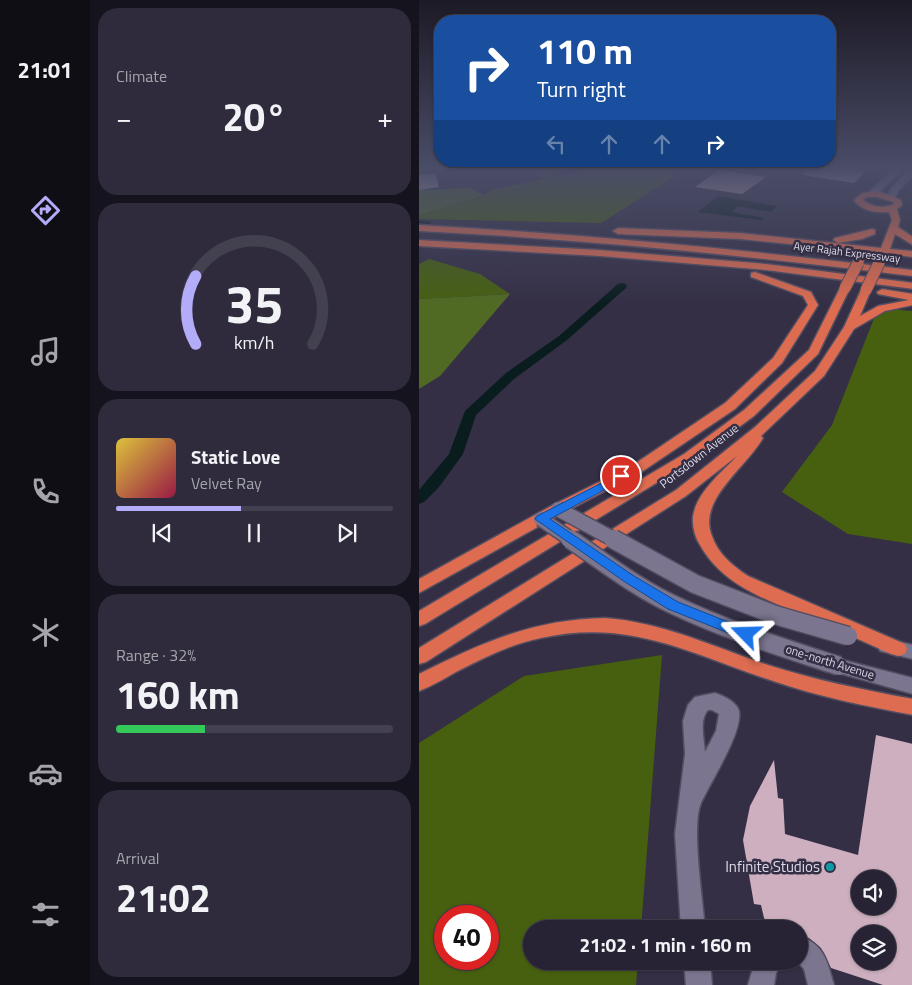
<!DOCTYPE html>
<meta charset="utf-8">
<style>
body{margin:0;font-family:"Titillium Web",sans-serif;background:#2f2b3c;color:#f1f3f6;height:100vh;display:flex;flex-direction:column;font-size:19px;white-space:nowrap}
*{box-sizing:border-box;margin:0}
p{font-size:16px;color:#a4a4ac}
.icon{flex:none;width:28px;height:28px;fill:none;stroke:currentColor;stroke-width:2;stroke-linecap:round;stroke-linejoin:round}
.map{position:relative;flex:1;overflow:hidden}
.sheet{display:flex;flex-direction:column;gap:8px;padding:8px;background:#15131d;width:329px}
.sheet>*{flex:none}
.banner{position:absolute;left:15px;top:15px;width:402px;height:152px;border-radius:20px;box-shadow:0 1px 4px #0004,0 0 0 1px #43404f;background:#1a4fa0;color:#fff;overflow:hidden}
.fabs{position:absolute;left:432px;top:870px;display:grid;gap:10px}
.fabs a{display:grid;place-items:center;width:45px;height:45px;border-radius:50%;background:#272334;box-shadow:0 1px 4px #0004,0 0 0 1px #43404f;font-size:25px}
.speed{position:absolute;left:15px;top:905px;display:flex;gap:10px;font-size:25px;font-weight:700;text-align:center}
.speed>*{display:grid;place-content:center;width:65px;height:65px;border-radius:50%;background:#272334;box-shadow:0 1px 4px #0004,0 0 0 1px #43404f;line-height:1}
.speed .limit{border:8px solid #d22;background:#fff;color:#111}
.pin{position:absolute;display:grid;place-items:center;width:42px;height:42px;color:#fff;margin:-21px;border:2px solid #fff;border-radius:50%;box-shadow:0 1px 5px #0007}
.me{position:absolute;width:55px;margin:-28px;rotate:292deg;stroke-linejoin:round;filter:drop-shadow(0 0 4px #0008)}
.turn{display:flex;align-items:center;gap:18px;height:105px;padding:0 20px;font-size:22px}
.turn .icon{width:65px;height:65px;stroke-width:2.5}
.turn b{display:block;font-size:35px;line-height:42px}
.lanes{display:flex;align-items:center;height:48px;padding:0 20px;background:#0003;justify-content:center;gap:25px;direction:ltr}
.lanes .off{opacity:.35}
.big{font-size:38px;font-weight:700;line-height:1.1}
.sheet .widget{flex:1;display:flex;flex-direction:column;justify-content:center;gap:8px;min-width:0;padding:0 18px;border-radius:20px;background:#2f2b3c}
.sheet .dial{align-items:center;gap:0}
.dial svg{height:130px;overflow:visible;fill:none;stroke:#43404f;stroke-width:7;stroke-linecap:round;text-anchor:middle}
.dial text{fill:#f1f3f6;stroke:none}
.song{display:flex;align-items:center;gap:15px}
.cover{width:60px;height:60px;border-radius:8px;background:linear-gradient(135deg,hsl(50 70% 55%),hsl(340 70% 35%))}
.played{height:5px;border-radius:2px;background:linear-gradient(90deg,#b3adf9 45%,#43404f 45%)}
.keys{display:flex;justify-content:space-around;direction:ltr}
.heat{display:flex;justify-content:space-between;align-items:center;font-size:28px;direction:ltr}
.charge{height:8px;border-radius:4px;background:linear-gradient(90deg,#34c759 32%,#43404f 0)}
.trip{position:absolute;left:104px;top:920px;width:285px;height:50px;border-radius:25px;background:#272334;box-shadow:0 1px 4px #0004,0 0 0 1px #43404f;font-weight:700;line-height:50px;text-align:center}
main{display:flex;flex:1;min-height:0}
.tabs{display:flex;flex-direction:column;width:90px;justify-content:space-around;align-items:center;background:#100e15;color:#a4a4ac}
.tabs .icon{width:35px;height:35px}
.tabs .active{color:#b3adf9}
.tabs b{font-size:22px;color:#f1f3f6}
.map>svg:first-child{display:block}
.green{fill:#476010;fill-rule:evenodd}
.forest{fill:#516a23}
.water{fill:#091d1f}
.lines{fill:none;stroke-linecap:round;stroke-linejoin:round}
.stream{stroke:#091d1f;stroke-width:2.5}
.canal{fill:#091d1f;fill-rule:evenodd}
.building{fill:#cdafbf;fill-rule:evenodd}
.street-casing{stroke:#524d60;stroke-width:3}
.secondary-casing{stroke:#524d60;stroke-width:3}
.highway-casing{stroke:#524d60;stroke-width:3}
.street{fill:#7b758f;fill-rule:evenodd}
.secondary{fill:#7b758f;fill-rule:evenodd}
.highway{fill:#dd6c50;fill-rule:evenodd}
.secondary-bridge-far1-casing{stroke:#524d60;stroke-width:17;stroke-linecap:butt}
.secondary-bridge-casing{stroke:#524d60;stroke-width:21;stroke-linecap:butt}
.highway-bridge-far1-casing{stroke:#524d60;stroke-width:10;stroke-linecap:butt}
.highway-bridge-casing{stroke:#524d60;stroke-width:13;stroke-linecap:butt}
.secondary-bridge-far1{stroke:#7b758f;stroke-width:14}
.secondary-bridge{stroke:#7b758f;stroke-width:18}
.highway-bridge-far1{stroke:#dd6c50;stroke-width:9}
.highway-bridge{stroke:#dd6c50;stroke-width:11}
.route{fill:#1a73e8;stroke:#114b97}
.culture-dot{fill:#0f9aa8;stroke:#342f45;stroke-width:2}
.labels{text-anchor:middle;stroke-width:5;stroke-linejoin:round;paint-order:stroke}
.far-street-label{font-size:11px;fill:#dddae8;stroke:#342f45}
.street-label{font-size:12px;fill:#dddae8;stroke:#342f45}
.near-poi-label{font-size:15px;fill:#dddae8;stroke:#342f45;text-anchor:end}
</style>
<main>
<nav class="tabs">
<b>21:01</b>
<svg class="icon active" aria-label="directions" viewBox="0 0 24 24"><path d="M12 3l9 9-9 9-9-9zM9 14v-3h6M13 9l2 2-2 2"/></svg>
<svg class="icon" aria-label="music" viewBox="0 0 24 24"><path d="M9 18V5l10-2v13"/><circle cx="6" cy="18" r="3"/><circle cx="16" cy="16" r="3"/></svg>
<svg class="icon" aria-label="phone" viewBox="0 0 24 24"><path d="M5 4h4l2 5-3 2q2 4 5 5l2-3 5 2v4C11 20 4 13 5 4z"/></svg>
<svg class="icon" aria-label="climate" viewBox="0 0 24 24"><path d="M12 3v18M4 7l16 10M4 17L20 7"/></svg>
<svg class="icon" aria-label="car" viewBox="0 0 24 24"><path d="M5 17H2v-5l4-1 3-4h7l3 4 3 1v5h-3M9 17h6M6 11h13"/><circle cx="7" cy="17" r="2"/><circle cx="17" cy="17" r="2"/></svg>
<svg class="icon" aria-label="filters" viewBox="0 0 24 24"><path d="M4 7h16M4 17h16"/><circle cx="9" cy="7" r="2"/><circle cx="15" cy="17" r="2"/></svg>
</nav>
<section class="sheet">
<div class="widget"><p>Climate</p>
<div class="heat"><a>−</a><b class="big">20°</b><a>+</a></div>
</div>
<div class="widget dial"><svg viewBox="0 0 100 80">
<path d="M14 69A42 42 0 1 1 86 69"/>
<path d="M14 69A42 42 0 0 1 14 27" stroke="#b3adf9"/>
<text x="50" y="56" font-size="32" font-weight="700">35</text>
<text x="50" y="72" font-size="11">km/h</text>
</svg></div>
<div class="widget">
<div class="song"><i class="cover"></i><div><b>Static Love</b><p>Velvet Ray</p></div></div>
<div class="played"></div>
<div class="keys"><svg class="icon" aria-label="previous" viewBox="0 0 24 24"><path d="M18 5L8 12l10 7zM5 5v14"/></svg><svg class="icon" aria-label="pause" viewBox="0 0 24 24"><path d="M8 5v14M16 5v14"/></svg><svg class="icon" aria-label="next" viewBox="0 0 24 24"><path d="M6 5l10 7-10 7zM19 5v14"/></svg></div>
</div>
<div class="widget"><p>Range · 32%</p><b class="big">160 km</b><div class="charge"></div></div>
<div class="widget"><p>Arrival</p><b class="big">21:02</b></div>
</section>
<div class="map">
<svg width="494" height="985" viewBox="0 0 494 985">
<rect width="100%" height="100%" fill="#342f45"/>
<!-- green -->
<g class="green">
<polygon points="177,168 269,168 182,223 0,219 0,216 64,195 73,190"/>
<polygon points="10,259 61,274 91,294 0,299 0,264"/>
<polygon points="471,309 493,311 493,544 429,534 363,492 413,425 456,316"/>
<path d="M 243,655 L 222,929 L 112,929 L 112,961 L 219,961 L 217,985 L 0,985 L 0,743 L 105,676 ZM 26,916 L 69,916 L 69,959 L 26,959 Z"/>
</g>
<!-- forest -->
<g class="forest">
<polygon points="104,168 153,168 124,178"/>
<polygon points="51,188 64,195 0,216 0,190"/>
<polygon points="91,294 21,376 0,389 0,299"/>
</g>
<!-- water -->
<polygon class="water" points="299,196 358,206 352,212 319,206 312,212 345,218 342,220 279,212"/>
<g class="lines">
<!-- stream -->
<polyline class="stream" points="0,222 10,223"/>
<!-- canal -->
<polygon class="canal" points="203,283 207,284 208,286 207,288 148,340 95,379 57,415 44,454 20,487 5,502 0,504 0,490 30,454 46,411 87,373 140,336 199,284"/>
</g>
<!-- building -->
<g class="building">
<polygon points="385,168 450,168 435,183 384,175"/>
<polygon points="300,170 347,177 323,194 276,187"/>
<polygon points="16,173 20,187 0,190 0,175"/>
<path d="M 457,735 L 494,744 L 494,985 L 464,985 L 412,968 L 402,948 L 390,938 L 380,934 L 380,929 L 353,929 L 345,918 L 342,905 L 335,904 L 324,840 L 331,806 L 355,760 L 359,798 L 364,799 L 366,834 L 439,855 ZM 441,879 L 469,879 L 469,906 L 441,906 ZM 441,934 L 469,934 L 469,961 L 441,961 Z"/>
</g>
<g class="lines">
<defs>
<g id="street">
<polygon points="0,168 23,168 0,171"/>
<path d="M 296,693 C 303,695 318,702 320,711 C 324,732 292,781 282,803 C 272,826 284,901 286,929 L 262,929 L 256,834 L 266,754 L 264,721 L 269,705 L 276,697 ZM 289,710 L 293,710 L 300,714 L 297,731 L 286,752 C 285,739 280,720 289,710 Z"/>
<path d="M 380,936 C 406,945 408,961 415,985 L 389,985 L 385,969 L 378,961 L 380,961 Z"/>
<polygon points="265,961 291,961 293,985 267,985"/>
<polygon points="336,961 364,961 357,973 355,985 329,985"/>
</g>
<g id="secondary">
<polygon points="476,168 485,168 455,197 449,197 449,193"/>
<polygon points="491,169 494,169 494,176 479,191 476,199 470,199 469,197 472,188"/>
<polygon points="468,639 494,645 494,659 461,651 459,646 461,641"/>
<polygon points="420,659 494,678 494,694 413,671 411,666 413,661"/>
</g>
<g id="highway">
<path d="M 459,191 L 482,200 L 483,205 L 478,209 L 481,220 L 479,227 L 494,237 L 494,245 L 476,234 L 471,249 L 494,251 L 494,257 L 469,254 L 466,260 L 463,261 L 458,258 L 460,253 L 321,239 L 199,234 L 194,231 L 199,228 L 321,233 L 462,248 L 473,220 L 470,212 C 456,213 443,211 435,200 L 443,193 ZM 448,197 L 458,197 L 474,202 L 475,204 C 464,209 453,207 444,200 Z"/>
<path d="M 0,225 C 165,234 329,250 494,270 L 494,276 C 329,256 165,239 0,231 Z"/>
<polygon points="453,229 456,230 456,234 443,239 419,243 414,240 416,238"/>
<polygon points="0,240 181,250 347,264 494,283 494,289 347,270 181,256 0,246"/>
<polygon points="336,272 392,292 399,305 363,363 316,409 224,471 144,513 0,593 0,579 134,505 214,465 306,403 354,358 389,305 384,296 332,277 332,273"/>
<polygon points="426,285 431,288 399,354 335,416 275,460 6,624 0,626 0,611 265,454 325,410 390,350 421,288"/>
<path d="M 447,287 L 452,290 L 441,316 L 459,306 L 490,300 L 459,294 L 458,292 L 463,289 L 494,294 L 494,305 L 466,311 L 435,329 L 405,376 L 342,436 L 344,438 C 327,468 278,500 293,536 C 299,554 314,566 329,576 L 486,644 L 488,649 L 486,654 L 479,656 L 472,654 C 447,643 422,631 396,620 C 354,602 305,588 281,545 C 276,537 273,526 274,516 C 278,492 302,473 318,456 L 267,496 L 7,662 L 0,664 L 0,648 L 257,490 L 336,427 L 396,371 L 425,327 L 442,290 Z"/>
<path d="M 186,618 C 243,622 295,647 349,665 C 396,680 445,690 494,699 L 494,715 C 447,706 401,697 357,682 C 273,655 213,618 122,638 C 92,644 64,658 37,672 C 25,679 13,686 0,691 L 0,674 C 62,643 115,619 186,618 Z"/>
</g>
</defs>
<!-- street casing -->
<use href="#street" class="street-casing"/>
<!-- secondary casing -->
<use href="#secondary" class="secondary-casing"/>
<!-- highway casing -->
<use href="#highway" class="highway-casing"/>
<!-- street -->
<use href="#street" class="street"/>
<!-- secondary -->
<use href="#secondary" class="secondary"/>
<!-- highway -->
<use href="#highway" class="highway"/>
<defs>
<g id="secondary-bridge-far1">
<polyline points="139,509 196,540"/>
<polyline points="122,519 153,540"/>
</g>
<g id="secondary-bridge">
<path d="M 151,539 C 185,562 218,588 255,605 C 307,630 365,648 420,666"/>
<polyline points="194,539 276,584 356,615 429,636"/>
</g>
<g id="highway-bridge-far1">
<polyline points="438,265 445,251"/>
<polyline points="460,265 463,258"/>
</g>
<g id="highway-bridge">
<polyline points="426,288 439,263"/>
<polyline points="447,290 460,263"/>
</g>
</defs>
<!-- secondary-bridge-far1 casing -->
<use href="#secondary-bridge-far1" class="secondary-bridge-far1-casing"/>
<!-- secondary-bridge casing -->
<use href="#secondary-bridge" class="secondary-bridge-casing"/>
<!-- highway-bridge-far1 casing -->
<use href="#highway-bridge-far1" class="highway-bridge-far1-casing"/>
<!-- highway-bridge casing -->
<use href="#highway-bridge" class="highway-bridge-casing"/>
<!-- secondary-bridge-far1 -->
<use href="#secondary-bridge-far1" class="secondary-bridge-far1"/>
<!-- secondary-bridge -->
<use href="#secondary-bridge" class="secondary-bridge"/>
<!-- highway-bridge-far1 -->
<use href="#highway-bridge-far1" class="highway-bridge-far1"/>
<!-- highway-bridge -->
<use href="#highway-bridge" class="highway-bridge"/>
</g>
<!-- sky -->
<linearGradient id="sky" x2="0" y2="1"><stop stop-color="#1d1a26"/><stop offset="0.55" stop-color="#4a4d68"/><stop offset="1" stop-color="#4a4d68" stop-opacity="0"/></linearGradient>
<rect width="494" height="306" fill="url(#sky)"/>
<!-- route -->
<polygon class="route" points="202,473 206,474 208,476 206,479 131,519 215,576 259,602 332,631 334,634 332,638 327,639 322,638 249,609 206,582 116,519 118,516"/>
<!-- markers -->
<circle class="culture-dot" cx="411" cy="867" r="5"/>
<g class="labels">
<!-- far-street labels -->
<g class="far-street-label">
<text transform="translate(428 252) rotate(7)" y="4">Ayer Rajah Expressway</text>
</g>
<!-- street labels -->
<g class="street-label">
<text transform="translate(280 456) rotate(-38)" y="4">Portsdown Avenue</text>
<text transform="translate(411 662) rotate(17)" y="4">one-north Avenue</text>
</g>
<!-- near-poi labels -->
<g class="near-poi-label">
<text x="401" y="872">Infinite Studios</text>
</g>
</g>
</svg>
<div class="fabs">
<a><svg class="icon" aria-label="sound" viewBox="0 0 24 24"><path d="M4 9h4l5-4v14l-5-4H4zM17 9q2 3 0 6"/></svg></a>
<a><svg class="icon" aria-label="layers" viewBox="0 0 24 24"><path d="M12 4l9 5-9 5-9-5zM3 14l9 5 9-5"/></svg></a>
</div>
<div class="speed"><div class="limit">40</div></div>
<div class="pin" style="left:202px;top:476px;background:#d93025"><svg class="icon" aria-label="arrive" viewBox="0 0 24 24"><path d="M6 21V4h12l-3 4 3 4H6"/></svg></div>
<svg class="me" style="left:327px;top:634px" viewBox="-20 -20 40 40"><path d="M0-17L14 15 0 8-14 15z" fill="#1a73e8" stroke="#fff" stroke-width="4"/></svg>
<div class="trip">21:02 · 1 min · 160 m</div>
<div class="banner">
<div class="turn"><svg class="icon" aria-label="right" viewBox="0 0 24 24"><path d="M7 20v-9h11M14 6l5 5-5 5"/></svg><div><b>110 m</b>Turn right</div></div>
<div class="lanes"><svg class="icon off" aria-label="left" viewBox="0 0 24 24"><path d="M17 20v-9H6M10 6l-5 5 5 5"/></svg><svg class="icon off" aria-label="ahead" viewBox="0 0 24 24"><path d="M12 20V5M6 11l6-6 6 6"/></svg><svg class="icon off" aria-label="ahead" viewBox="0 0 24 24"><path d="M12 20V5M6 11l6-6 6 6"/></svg><svg class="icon" aria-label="right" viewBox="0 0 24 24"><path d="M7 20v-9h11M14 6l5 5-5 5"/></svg></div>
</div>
</div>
</main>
